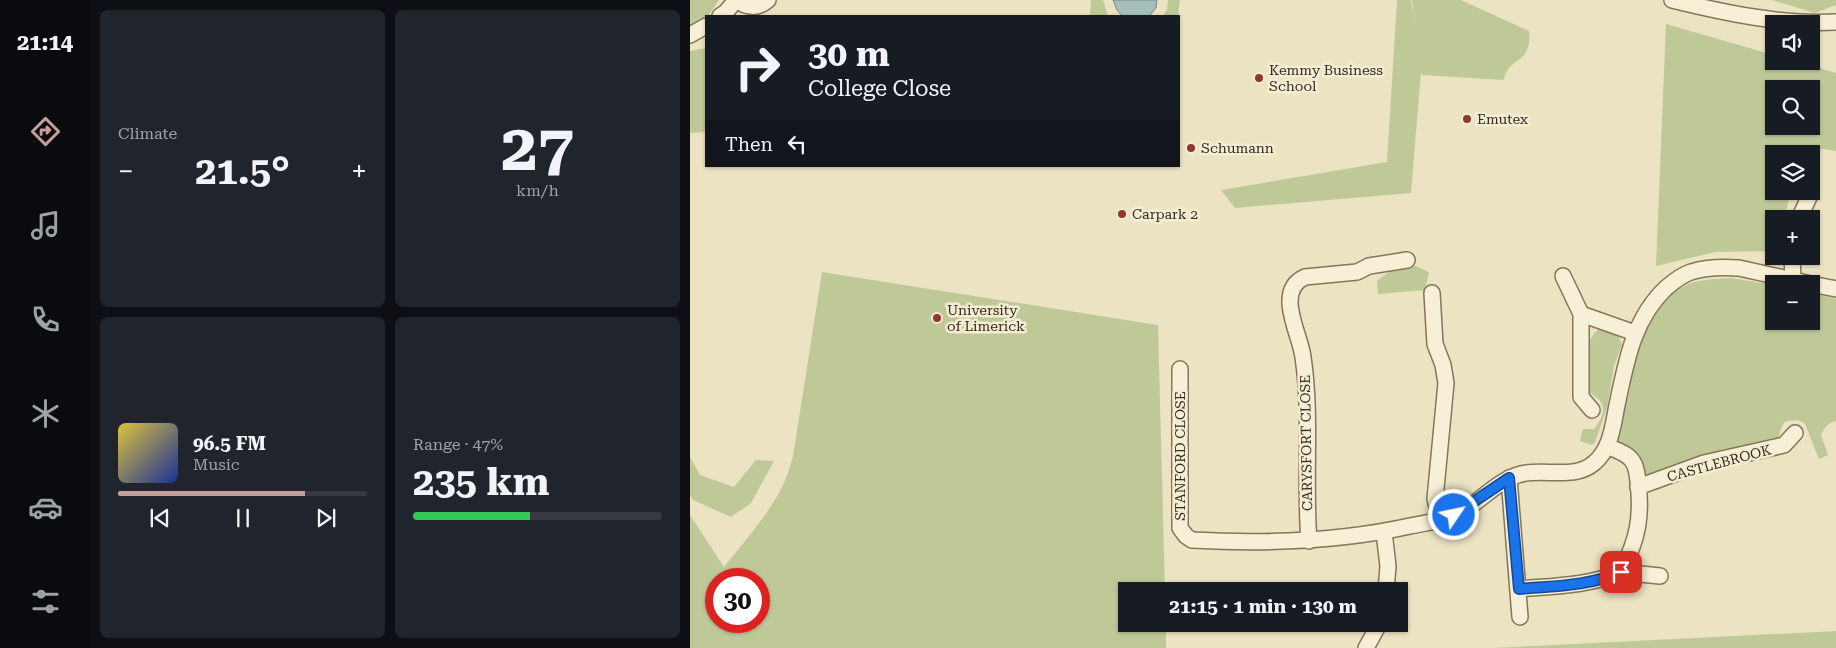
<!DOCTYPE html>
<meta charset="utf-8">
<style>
body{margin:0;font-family:"Roboto Serif",serif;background:#20242c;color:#f1f3f6;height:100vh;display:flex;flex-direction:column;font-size:19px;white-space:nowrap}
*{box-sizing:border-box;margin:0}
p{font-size:16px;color:#9ea1a6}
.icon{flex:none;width:28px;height:28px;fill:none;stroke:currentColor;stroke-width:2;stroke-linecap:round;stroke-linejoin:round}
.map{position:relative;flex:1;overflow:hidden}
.drawer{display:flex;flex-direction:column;gap:10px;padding:10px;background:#0d0f14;width:600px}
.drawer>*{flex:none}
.banner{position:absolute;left:15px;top:15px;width:475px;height:152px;border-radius:0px;box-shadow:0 1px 4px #0004;background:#171b24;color:#f1f3f6;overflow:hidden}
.controls{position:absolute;left:1075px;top:15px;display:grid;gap:10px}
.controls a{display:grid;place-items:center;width:55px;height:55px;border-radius:0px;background:#171b24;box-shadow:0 1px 4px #0004;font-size:25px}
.speed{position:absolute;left:15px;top:568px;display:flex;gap:10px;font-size:25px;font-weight:700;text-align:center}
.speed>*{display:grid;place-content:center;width:65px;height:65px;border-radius:50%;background:#171b24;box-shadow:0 1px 4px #0004;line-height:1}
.speed .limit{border:8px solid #d22;background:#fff;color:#111}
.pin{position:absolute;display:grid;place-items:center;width:42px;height:42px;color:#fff;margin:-21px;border-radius:10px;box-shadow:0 2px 8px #0006}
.me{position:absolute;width:55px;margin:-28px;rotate:56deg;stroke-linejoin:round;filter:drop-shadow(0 0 4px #0008)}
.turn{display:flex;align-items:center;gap:18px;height:105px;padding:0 20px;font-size:22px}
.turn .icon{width:65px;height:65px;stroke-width:2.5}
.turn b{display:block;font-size:35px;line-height:42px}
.then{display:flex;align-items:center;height:48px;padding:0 20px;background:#0003;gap:10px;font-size:19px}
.big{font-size:38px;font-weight:700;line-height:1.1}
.drawer .widget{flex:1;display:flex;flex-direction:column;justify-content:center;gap:8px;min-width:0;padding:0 18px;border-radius:8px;background:#20242c}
.drawer .dial{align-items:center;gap:0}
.dial b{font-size:65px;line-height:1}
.song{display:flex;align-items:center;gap:15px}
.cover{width:60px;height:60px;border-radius:8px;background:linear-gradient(135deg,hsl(50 70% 55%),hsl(230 70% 35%))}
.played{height:5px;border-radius:2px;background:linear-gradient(90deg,#c69e9c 75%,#363941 75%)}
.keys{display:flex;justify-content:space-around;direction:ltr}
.heat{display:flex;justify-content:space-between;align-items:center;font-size:28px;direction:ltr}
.charge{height:8px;border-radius:4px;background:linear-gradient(90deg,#34c759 47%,#363941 0)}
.drawer .tiles{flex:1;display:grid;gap:10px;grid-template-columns:repeat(2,1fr)}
.trip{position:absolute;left:428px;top:582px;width:290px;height:50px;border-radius:0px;background:#171b24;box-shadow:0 1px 4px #0004;font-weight:700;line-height:50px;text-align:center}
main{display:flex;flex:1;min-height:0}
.tab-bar{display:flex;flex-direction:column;width:90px;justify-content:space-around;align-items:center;background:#090b0e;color:#9ea1a6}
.tab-bar .icon{width:35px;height:35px}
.tab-bar .active{color:#c69e9c}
.tab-bar b{font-size:22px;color:#f1f3f6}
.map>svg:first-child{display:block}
.green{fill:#bfc998;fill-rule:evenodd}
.water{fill:#a5bfb9;stroke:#6d8c87}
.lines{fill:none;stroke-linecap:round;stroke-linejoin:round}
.minor-casing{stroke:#85755b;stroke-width:18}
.minor{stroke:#f7f0d6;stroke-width:15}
.route-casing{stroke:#114b97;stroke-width:12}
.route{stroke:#1a73e8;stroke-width:9}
.poi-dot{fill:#91362e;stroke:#f3edd3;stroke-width:2}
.labels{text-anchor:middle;stroke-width:5;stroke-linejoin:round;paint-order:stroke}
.poi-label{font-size:14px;fill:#362c1e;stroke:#f3edd3;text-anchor:start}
.street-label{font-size:14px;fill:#362c1e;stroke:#f3edd3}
</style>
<main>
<nav class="tab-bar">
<b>21:14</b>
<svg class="icon active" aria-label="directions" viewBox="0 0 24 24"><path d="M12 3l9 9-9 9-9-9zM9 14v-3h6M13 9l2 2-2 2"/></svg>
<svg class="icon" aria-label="music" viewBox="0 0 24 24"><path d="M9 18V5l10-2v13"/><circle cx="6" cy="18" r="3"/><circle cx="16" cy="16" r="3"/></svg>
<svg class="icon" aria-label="phone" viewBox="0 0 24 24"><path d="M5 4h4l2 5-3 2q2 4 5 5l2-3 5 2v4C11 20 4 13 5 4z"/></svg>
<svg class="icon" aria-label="climate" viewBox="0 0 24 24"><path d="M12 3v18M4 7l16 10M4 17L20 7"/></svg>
<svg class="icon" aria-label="car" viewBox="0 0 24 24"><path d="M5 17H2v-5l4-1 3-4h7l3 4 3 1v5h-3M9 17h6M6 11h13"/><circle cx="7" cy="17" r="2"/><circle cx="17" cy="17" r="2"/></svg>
<svg class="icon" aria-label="filters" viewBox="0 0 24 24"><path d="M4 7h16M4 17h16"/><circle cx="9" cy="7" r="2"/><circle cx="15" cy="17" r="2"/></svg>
</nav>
<section class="drawer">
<div class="tiles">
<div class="widget"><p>Climate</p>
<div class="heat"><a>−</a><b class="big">21.5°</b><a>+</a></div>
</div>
<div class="widget dial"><b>27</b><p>km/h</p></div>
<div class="widget">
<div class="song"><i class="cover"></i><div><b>96.5 FM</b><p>Music</p></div></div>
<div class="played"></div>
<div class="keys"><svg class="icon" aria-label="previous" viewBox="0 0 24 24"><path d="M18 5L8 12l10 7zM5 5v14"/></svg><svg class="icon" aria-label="pause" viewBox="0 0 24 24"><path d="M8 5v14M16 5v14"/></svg><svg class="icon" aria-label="next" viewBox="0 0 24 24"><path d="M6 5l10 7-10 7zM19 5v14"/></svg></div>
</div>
<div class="widget"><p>Range · 47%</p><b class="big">235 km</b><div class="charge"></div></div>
</div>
</section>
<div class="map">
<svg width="1146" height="648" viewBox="0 0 1146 648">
<rect width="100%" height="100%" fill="#ece3c3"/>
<!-- green -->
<g class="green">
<polygon points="0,0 29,0 18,16 0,27"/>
<polygon points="401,0 413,0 418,16 400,16"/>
<polygon points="478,0 490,0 488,16 473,16 477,9"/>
<path d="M 707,0 L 721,0 L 724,20 L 722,0 L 771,0 L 839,31 C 843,65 817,57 814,80 L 732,75 L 731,72 L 721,193 L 545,208 L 531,190 L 697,162 Z"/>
<polygon points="1082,0 1146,0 1146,5 1125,13"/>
<path d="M 976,24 L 1084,55 L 1084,61 L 1106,61 L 1146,73 L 1146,151 L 1113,146 L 1111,154 L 1084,154 L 1084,191 L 1101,191 L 1094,219 L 1084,219 L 1084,251 L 1025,252 L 966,266 ZM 1084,89 L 1121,89 L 1121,126 L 1084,126 Z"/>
<polygon points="16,48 16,132 0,133 0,51"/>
<polygon points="719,263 739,272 735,290 688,294 687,281 709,264"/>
<path d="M 132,272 L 468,325 L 475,591 L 436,591 L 436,624 L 476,624 L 476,648 L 0,648 L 0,515 L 34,567 C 54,542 85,507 96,478 C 99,471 101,463 103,456 ZM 26,579 L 69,579 L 69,621 L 26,621 Z"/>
<path d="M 1041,278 L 1084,285 L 1084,321 L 1121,321 L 1121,293 L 1146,299 L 1146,421 C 1137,423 1135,427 1131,435 L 1138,455 L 1129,459 L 1115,424 C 1109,419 1102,420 1095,422 L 1092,426 L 1088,439 L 958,477 L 927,442 C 927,426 935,409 939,393 C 946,358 959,301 996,285 C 1009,279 1026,279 1041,278 Z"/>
<path d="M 912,327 L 928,335 L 932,344 L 924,366 L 917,408 L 905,442 L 902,445 L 890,441 L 893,429 L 904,429 C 911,421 918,407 908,399 C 905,396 901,394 898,391 C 897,370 890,340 912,327 Z"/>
<polygon points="0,457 10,475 44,487 66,460 84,461 61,503 41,517 3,500 0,495"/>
<polygon points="1146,631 1146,648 804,648"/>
</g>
<!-- water -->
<polygon class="water" points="423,0 467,0 466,8 459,16 432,16 427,10"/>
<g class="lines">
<defs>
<g id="minor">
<path d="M 46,0 C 57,8 68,9 78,0"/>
<path d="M 982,0 C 1035,13 1091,25 1146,22"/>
<polyline points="30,16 36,12 46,0"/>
<polyline points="0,35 16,26"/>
<polyline points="1109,219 1119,197"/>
<polyline points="1102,256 1103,280"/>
<polyline points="873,276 891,314 891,397 902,410"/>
<polyline points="1121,284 1146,289"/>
<polyline points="742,293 745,344 753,365 756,383 745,499 750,519"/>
<polyline points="891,314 945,333"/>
<path d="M 490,369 L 490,528 L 496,536 L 502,540 C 576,544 648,542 720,526 C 734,523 751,521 764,516 C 788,505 805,481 831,474 C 854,468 885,480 904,463 C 921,449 923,425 927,405 C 936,363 943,319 976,288 C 983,282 991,275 1001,272 C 1016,267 1034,267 1049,268 L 1121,284"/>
<polyline points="819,478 830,617"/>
<polyline points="948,487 1014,463 1094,445 1105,433"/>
<polyline points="694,532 698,566 696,591"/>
<path d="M 619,541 C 614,480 622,418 613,357 C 610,333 584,291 615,277 L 667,272 L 679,266 L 717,260"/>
<polyline points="931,572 970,576"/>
<path d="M 829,589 C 863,586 899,586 931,572 C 948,539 952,517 948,481 C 947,475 947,468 943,462 C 938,453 925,450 917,446"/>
<polyline points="676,648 689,624"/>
</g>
</defs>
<!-- minor casing -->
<use href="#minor" class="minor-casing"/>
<!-- minor -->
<use href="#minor" class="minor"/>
</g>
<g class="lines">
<defs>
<path id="route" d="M 764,515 L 819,478 L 829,589 C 863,586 900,586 931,572"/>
</defs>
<!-- route casing -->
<use href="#route" class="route-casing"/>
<!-- route -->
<use href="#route" class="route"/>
</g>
<!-- markers -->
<g class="poi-dot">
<circle cx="569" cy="78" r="5"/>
<circle cx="777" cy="119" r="5"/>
<circle cx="501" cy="148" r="5"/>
<circle cx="432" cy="214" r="5"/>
<circle cx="247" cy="318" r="5"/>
</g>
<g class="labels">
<!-- poi labels -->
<g class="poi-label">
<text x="579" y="75">Kemmy Business<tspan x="579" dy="16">School</tspan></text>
<text x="787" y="124">Emutex</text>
<text x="511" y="153">Schumann</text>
<text x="442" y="219">Carpark 2</text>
<text x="257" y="315">University<tspan x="257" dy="16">of Limerick</tspan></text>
</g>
<!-- street labels -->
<g class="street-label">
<text transform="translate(616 443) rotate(-91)" y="5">CARYSFORT CLOSE</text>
<text transform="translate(490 456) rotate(-90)" y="5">STANFORD CLOSE</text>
<text transform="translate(1029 463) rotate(-15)" y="5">CASTLEBROOK</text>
</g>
</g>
</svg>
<div class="controls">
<a><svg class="icon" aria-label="sound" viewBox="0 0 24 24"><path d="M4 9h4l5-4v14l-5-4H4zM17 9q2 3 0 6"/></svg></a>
<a><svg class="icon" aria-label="search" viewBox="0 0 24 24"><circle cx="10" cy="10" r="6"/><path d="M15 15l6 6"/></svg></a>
<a><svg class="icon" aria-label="layers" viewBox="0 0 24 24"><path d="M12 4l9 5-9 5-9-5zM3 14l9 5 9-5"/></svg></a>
<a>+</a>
<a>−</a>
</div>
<div class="speed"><div class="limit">30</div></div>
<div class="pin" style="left:931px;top:572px;background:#d93025"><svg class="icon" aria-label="arrive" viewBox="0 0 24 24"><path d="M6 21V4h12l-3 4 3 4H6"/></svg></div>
<svg class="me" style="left:764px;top:515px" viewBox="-20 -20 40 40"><circle r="17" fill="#1a73e8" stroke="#fff" stroke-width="3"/><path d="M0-11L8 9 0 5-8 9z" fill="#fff"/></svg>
<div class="trip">21:15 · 1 min · 130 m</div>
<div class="banner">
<div class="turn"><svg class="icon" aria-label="right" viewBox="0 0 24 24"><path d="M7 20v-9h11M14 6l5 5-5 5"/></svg><div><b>30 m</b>College Close</div></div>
<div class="then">Then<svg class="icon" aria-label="left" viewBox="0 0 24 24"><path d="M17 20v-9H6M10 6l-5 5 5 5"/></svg></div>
</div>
</div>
</main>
